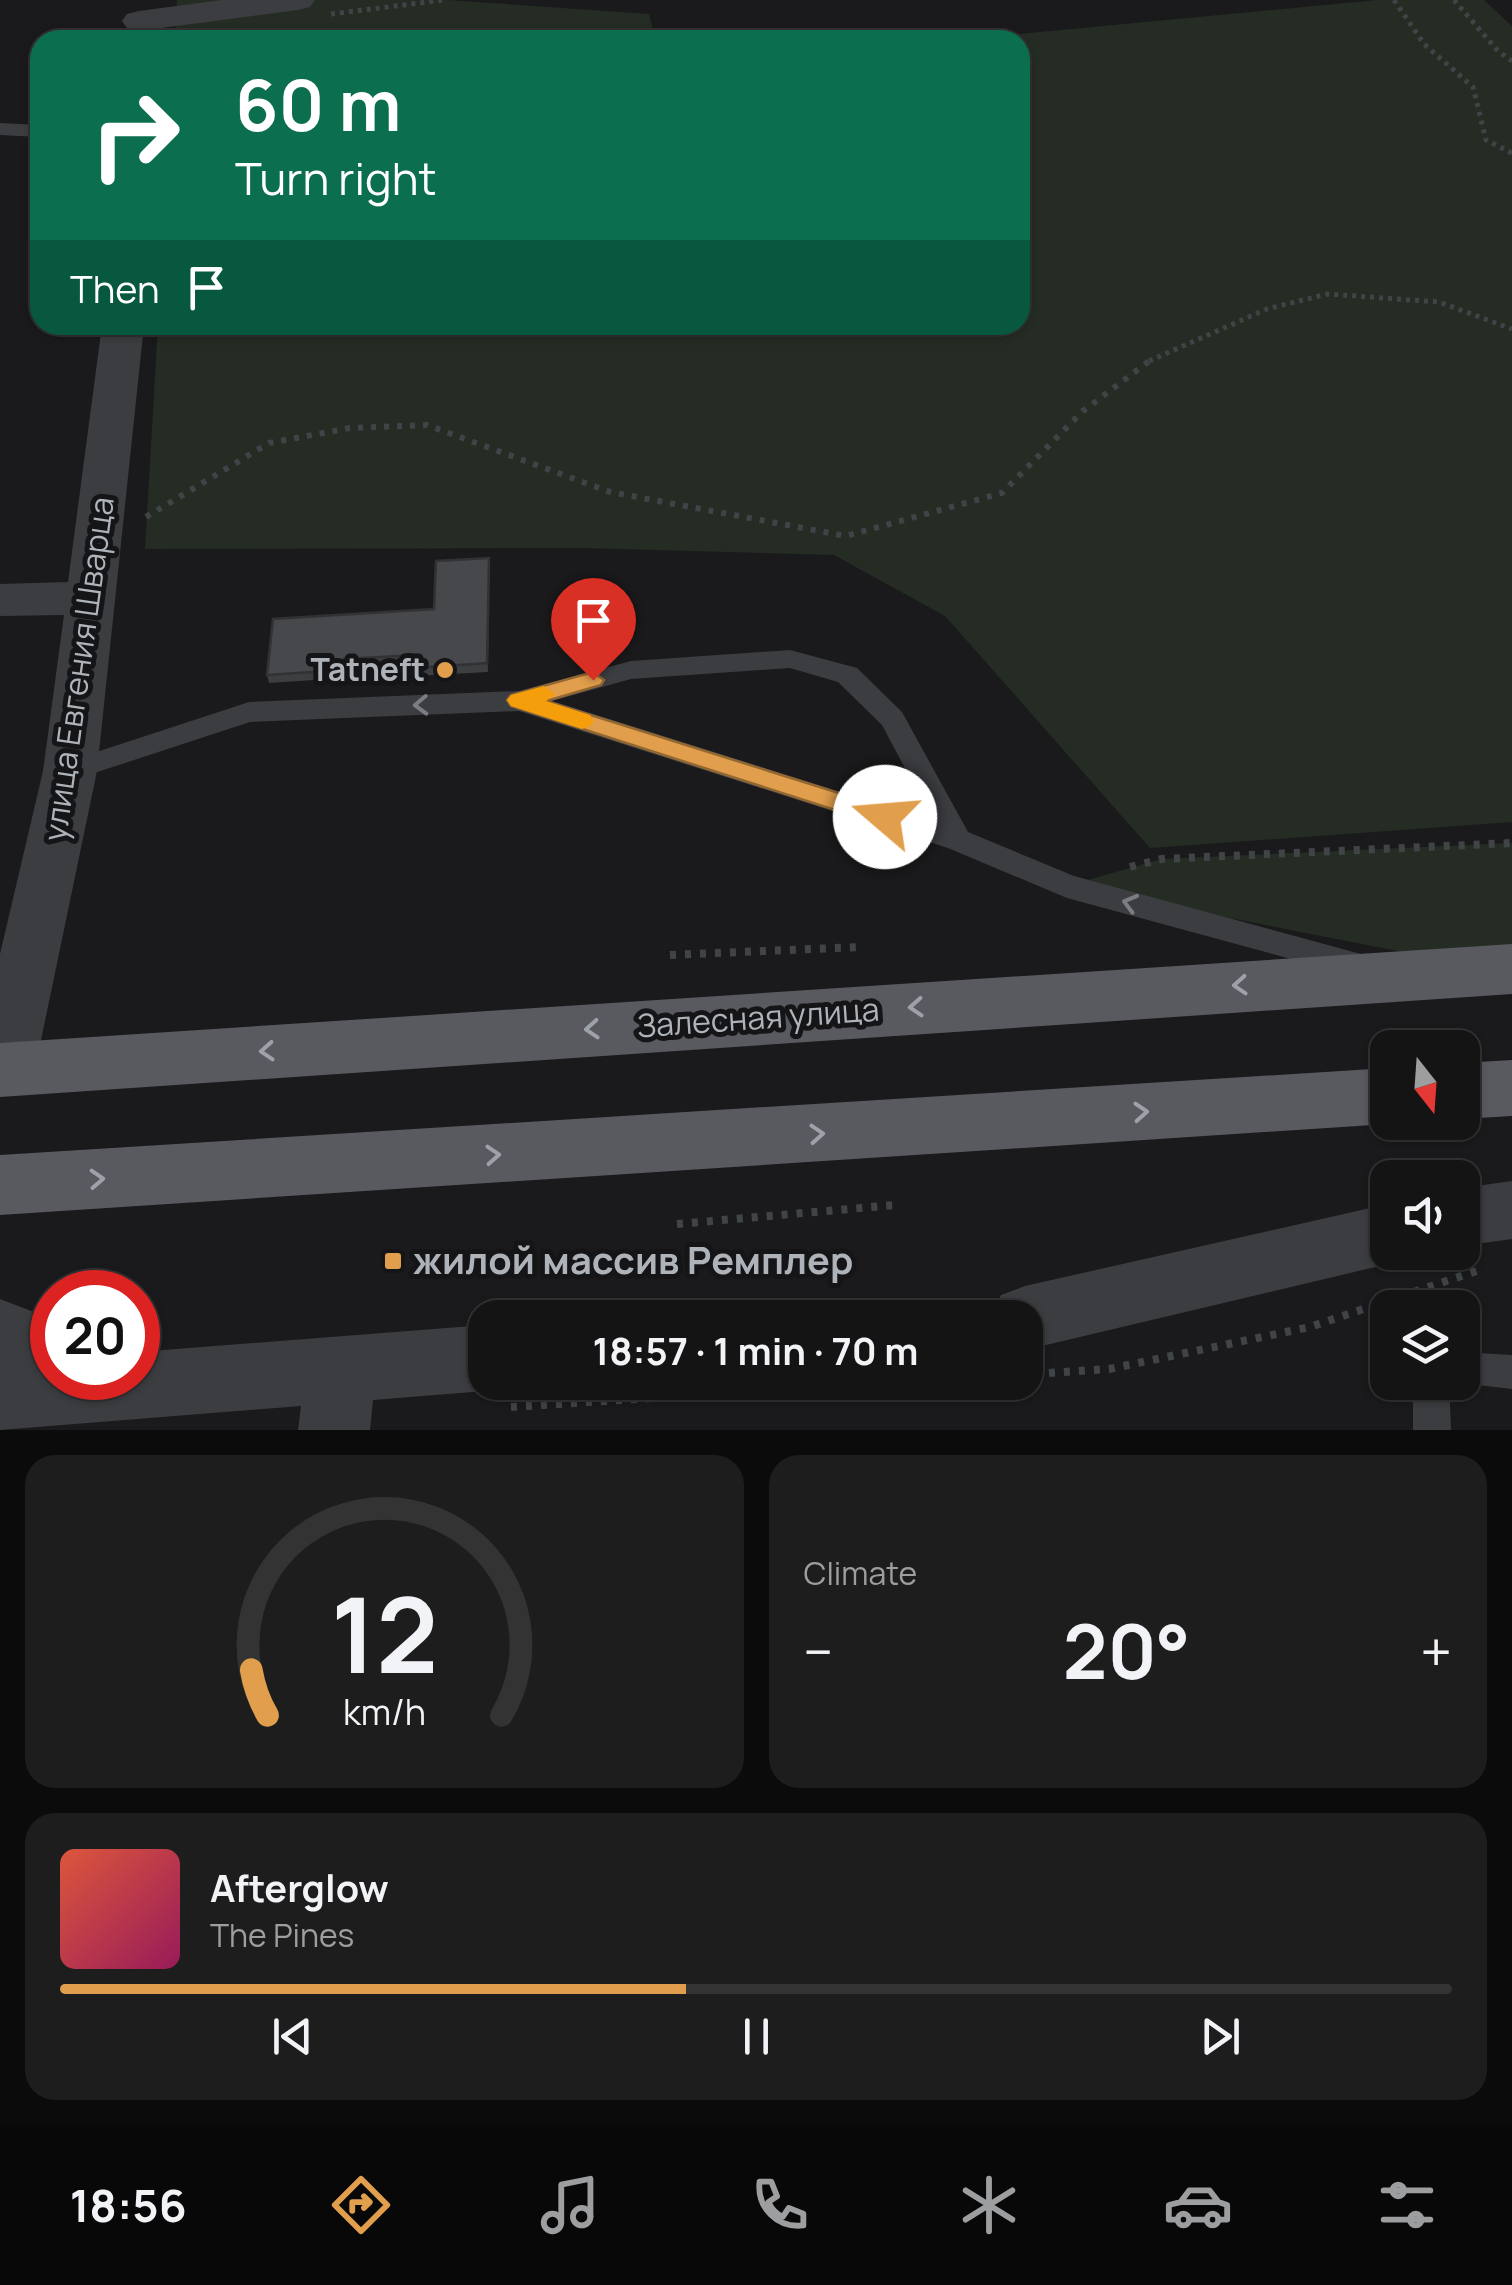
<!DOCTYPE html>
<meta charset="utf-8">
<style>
body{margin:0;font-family:Manrope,sans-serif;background:#1d1d1e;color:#f1f3f6;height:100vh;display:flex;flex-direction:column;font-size:38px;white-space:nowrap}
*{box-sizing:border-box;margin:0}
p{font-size:32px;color:#9d9ea0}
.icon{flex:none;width:55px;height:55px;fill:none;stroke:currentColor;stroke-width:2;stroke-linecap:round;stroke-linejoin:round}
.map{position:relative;height:1430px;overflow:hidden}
.sheet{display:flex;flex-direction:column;gap:25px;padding:25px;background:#0b0b0c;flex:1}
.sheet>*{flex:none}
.guide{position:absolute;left:30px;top:30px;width:1000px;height:305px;border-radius:30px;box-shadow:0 2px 8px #0004,0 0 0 2px #333334;background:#0b6e4f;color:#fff;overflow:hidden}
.needle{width:65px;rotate:163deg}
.fabs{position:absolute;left:1370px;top:1030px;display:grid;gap:20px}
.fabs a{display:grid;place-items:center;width:110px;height:110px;border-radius:20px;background:#141415;box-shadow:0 2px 8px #0004,0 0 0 2px #333334;font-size:50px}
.speed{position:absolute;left:30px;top:1270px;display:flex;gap:20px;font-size:50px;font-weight:700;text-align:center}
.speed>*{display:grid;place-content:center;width:130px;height:130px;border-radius:50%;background:#141415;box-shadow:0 2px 8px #0004,0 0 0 2px #333334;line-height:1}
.speed .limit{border:15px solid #d22;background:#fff;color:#111}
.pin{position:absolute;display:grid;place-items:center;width:85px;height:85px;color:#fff;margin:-102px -42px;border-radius:50% 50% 50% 0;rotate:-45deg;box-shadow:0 0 10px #0007}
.pin .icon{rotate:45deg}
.me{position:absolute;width:110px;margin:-55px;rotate:288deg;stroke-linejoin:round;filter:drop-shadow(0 0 8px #0008)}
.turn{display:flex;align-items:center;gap:35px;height:210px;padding:0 40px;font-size:45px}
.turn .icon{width:130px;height:130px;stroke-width:2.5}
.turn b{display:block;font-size:70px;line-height:85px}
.then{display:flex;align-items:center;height:95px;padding:0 40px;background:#0003;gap:20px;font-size:38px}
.big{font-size:75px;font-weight:700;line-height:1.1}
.sheet .widget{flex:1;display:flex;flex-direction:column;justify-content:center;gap:15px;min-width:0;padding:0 35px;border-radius:30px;background:#1d1d1e}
.sheet .dial{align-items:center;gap:0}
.dial svg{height:260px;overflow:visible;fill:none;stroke:#333334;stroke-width:7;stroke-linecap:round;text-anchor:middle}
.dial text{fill:#f1f3f6;stroke:none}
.song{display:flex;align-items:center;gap:30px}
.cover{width:120px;height:120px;border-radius:15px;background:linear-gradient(135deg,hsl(10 70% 55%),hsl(330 70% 35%))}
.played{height:10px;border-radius:5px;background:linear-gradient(90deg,#e19e4c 45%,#333334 45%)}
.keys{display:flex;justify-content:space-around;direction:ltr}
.heat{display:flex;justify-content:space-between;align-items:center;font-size:55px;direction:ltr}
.sheet .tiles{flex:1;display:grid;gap:25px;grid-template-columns:1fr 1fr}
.widget:last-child{grid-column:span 2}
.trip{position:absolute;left:468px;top:1300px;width:575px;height:100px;border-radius:30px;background:#141415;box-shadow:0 2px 8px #0004,0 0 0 2px #333334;font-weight:700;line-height:100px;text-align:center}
.tab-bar{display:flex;height:160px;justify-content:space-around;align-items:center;background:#080808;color:#9d9ea0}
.tab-bar .icon{width:70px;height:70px}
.tab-bar .current{color:#e19e4c}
.tab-bar b{font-size:45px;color:#f1f3f6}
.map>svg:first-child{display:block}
.green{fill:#242c24}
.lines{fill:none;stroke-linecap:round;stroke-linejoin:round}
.path-far2{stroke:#414447;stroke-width:5;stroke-dasharray:4 5;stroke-linecap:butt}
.path-far1{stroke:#414447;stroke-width:6;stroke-dasharray:5 8;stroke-linecap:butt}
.path{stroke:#414447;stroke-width:8;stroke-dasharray:6 9;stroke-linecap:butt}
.service{fill:#3b3d41;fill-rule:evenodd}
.minor{fill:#3b3d41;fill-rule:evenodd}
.primary{fill:#585a5f;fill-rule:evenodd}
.wall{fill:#3d3e41}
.shaded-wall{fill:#323235}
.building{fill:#47484c;stroke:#323235;stroke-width:2.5}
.oneway{stroke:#7a7e84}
.oneway2{stroke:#9da1a8}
.route{fill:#e19e4c;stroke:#926731;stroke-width:2.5}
.slow{fill:#f59e0b}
.poi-dot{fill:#e19e4c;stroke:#151517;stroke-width:4}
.labels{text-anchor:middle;stroke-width:10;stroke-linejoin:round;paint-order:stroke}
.street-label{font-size:32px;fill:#aeb3ba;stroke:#151517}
.poi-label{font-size:32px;font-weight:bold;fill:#aeb3ba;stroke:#151517;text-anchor:end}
.near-poi-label{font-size:38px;font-weight:bold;fill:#aeb3ba;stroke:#151517;text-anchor:start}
</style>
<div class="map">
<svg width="1512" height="1430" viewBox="0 0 1512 1430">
<rect width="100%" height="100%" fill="#1a1a1c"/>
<!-- green -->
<g class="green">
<polygon points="177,0 449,0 649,14 656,40 175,40"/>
<polygon points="1377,0 1484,0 1512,26 1512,822 1150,848 945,616 834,555 581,548 145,549 158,325 1020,325 1020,40 955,40"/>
<polygon points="1512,843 1512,948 1413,954 1067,886 1161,859"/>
</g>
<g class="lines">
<!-- path-far2 -->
<g class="path-far2">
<polyline points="1394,0 1424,44 1473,87 1486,140 1512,153"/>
<polyline points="1454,0 1498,51 1512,61"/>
<polyline points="331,14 444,0"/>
<polyline points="1149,361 1267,309 1327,294 1439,302 1512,329"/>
</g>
<!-- path-far1 -->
<polyline class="path-far1" points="146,517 269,443 350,428 427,425 610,492 846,536 1002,493 1083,411 1152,359"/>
<!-- path -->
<g class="path">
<polyline points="1130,867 1161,859 1512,843"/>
<polyline points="670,955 859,947"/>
<polyline points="677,1224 895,1205"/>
<polyline points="1034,1374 1109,1369 1310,1327 1482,1269"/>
<polyline points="511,1407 904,1382"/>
</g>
<!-- service -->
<g class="service">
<polygon points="0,123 40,125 40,137 0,135"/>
<path d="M 790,650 L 857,668 L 902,712 L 968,832 L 1074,876 L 1372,957 L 1377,966 L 1372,975 L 1361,978 L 1067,898 L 948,848 L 519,711 L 250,722 L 70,781 L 60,778 L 56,771 L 60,764 L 249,702 L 519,691 L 631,661 ZM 790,668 L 838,682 L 882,725 L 933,821 L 552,701 L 631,679 Z"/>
<polygon points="1462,1352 1512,1355 1512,1389 1452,1382 1462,1382"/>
<polygon points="1413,1382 1449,1382 1451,1430 1413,1430"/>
</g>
<!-- minor -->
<g class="minor">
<polygon points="222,0 315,0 310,7 298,10 139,31 127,28 122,21 127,14 139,11"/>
<polygon points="102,325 144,325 97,771 35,1069 26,1087 0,1094 0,954 43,771 64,615 0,616 0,584 68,582"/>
<polygon points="1512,1181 1512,1239 1462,1246 1462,1188"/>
<polygon points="1388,1204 1388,1252 1413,1252 1388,1264 1025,1350 1025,1318 991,1318 1001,1295 1025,1286"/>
<polygon points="0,1299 52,1319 52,1378 138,1378 138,1352 485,1325 485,1382 507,1382 485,1391 373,1400 370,1430 298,1430 301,1406 0,1430"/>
</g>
<!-- primary -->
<g class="primary">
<polygon points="1512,944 1512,994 0,1097 0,1043"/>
<polygon points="1512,1060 1512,1116 1462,1119 1462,1063"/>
<polygon points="1388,1068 1388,1122 1392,1122 1388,1124 0,1215 0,1155"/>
</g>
</g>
<!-- wall -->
<polygon class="wall" points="489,558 488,672 416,676 415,664 346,667 345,678 269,683 267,675 434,609"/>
<!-- shaded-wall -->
<polygon class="shaded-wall" points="489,558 490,567 488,672 487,663"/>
<!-- building -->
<polygon class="building" points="489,558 487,663 415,668 416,655 344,659 343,670 267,675 273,619 434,609 436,561"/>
<!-- one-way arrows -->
<defs><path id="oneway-chevron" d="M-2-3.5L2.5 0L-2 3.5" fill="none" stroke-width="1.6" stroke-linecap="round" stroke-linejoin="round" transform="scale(2.5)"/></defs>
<g class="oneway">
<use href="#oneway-chevron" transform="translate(421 705) rotate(178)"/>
<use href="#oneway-chevron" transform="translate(1130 903) rotate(-165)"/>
</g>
<g class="oneway2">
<use href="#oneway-chevron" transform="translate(1240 985) rotate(176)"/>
<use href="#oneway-chevron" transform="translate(916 1007) rotate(176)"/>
<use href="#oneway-chevron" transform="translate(592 1029) rotate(176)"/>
<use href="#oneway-chevron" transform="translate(267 1051) rotate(176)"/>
<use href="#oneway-chevron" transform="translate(1141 1112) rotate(-4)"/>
<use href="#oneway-chevron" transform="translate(817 1134) rotate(-4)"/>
<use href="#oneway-chevron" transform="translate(493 1155) rotate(-4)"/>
<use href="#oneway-chevron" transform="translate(97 1179) rotate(-3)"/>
</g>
<!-- route -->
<polygon class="route" points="593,672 604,680 601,685 546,701 893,810 897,817 885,826 511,706 507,700 511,695"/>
<!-- slow -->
<polygon class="slow" points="544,686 555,694 546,701 590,715 594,721 590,726 582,729 511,706 507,700 511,695"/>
<!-- markers -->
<g class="poi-dot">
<circle cx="445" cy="670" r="10"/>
<rect x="383" y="1251" width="20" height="20" rx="5"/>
</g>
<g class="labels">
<!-- street labels -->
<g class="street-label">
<text transform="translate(79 669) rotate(-82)" y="11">улица Евгения Шварца</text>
<text transform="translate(758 1018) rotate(-4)" y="11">Залесная улица</text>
</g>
<!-- poi labels -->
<g class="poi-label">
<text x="425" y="681">Tatneft</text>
</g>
<!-- near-poi labels -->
<g class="near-poi-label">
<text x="413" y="1274">жилой массив Ремплер</text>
</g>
</g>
</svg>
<div class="fabs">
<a><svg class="needle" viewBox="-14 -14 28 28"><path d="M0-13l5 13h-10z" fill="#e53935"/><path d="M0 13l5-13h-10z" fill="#9d9ea0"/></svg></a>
<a><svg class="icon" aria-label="sound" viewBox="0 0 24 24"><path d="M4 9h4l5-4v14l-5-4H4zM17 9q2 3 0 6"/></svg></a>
<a><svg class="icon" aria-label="layers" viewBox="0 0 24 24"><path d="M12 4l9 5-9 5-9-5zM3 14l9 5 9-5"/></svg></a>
</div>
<div class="speed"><div class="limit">20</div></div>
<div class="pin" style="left:593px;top:680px;background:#d93025"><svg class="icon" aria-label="arrive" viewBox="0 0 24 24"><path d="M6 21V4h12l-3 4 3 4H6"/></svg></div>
<svg class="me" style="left:885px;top:817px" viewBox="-20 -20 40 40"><circle r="19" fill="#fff"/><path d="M0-13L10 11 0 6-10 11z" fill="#e19e4c"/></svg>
<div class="trip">18:57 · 1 min · 70 m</div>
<div class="guide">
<div class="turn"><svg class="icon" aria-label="right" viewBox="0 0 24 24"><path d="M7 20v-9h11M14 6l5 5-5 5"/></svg><div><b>60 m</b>Turn right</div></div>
<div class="then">Then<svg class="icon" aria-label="arrive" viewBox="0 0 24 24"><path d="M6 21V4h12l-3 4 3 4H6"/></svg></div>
</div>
</div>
<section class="sheet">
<div class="tiles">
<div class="widget dial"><svg viewBox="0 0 100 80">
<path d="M14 69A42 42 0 1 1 86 69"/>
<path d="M14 69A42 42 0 0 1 9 55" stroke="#e19e4c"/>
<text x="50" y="56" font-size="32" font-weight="700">12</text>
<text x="50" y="72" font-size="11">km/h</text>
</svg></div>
<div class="widget"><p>Climate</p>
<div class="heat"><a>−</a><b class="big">20°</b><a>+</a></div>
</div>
<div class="widget">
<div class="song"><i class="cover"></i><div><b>Afterglow</b><p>The Pines</p></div></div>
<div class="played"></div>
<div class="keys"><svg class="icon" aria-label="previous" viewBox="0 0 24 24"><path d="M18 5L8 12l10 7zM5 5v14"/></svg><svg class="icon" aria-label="pause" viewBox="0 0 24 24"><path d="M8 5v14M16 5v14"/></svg><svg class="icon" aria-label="next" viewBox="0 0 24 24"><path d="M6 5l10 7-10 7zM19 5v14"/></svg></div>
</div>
</div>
</section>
<nav class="tab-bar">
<b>18:56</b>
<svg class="icon current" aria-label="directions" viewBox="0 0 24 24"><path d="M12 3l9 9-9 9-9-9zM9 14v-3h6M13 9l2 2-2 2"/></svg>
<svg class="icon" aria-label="music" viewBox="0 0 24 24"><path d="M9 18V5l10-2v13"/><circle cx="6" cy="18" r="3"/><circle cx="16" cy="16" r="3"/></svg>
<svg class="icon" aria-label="phone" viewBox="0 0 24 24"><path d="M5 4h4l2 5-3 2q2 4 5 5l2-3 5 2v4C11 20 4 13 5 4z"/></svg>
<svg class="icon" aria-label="climate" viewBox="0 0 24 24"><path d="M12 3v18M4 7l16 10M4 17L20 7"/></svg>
<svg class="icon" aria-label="car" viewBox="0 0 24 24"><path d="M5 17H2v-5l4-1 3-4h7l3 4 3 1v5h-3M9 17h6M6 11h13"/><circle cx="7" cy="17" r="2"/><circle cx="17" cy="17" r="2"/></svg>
<svg class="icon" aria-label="filters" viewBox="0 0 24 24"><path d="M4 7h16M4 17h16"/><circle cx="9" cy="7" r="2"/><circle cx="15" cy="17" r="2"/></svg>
</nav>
